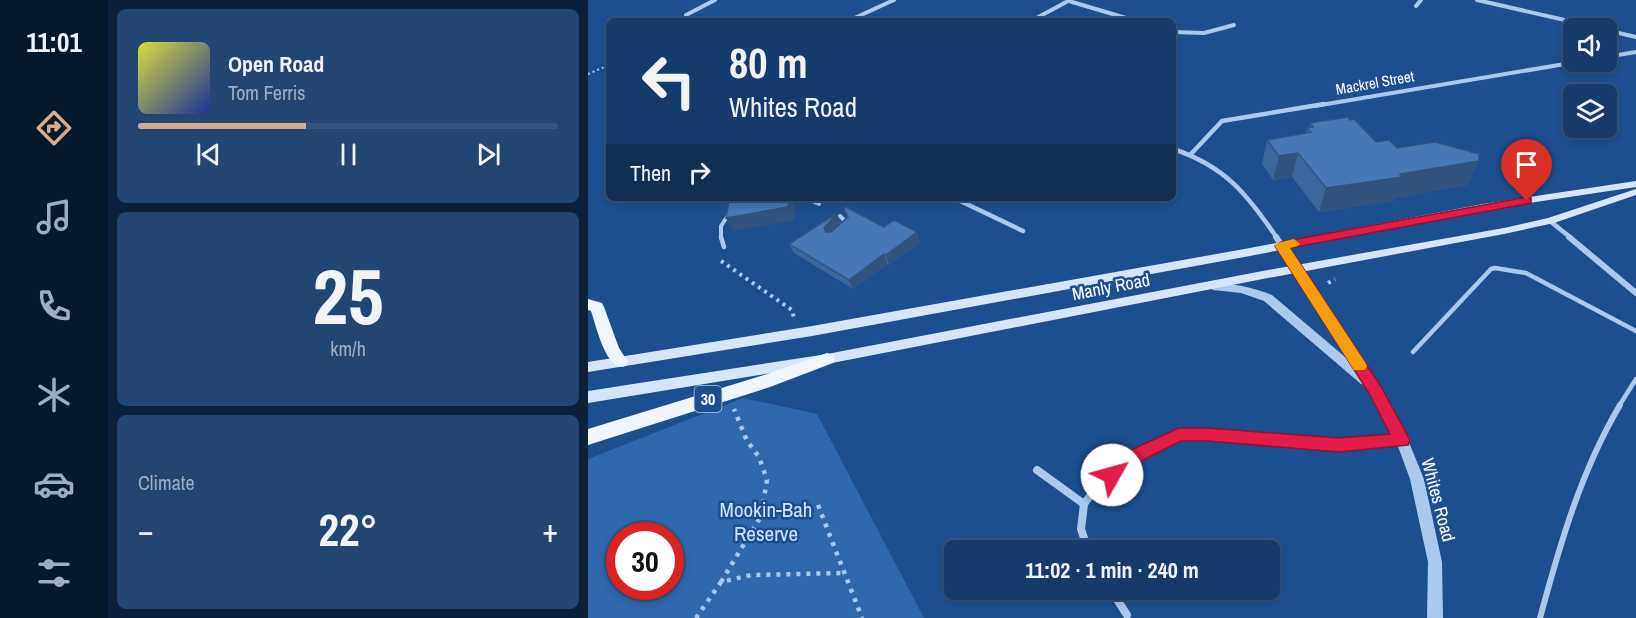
<!DOCTYPE html>
<meta charset="utf-8">
<style>
body{margin:0;font-family:"Archivo Narrow",sans-serif;background:#214673;color:#f1f3f6;height:100vh;display:flex;flex-direction:column;font-size:22px;white-space:nowrap}
*{box-sizing:border-box;margin:0}
p{font-size:20px;color:#9dadc1}
.icon{flex:none;width:33px;height:33px;fill:none;stroke:currentColor;stroke-width:2;stroke-linecap:round;stroke-linejoin:round}
.map{position:relative;flex:1;overflow:hidden}
.panel{display:flex;flex-direction:column;gap:9px;padding:9px;background:#0b203b;width:480px}
.panel>*{flex:none}
.top-card{position:absolute;left:18px;top:18px;width:570px;height:183px;border-radius:9px;box-shadow:0 3px 9px #0003,0 0 0 2px #33557e;background:#143b6b;color:#f1f3f6;overflow:hidden}
.controls{position:absolute;left:975px;top:18px;display:grid;gap:12px}
.controls a{display:grid;place-items:center;width:54px;height:54px;border-radius:9px;background:#143b6b;box-shadow:0 3px 9px #0003,0 0 0 2px #33557e;font-size:30px}
.speed{position:absolute;left:18px;top:522px;display:flex;gap:12px;font-size:30px;font-weight:700;text-align:center}
.speed>*{display:grid;place-content:center;width:78px;height:78px;border-radius:50%;background:#143b6b;box-shadow:0 3px 9px #0003,0 0 0 2px #33557e;line-height:1}
.speed .limit{border:9px solid #d22;background:#fff;color:#111}
.pin{position:absolute;display:grid;place-items:center;width:51px;height:51px;color:#fff;margin:-62px -26px;border-radius:50% 50% 50% 0;rotate:-45deg;box-shadow:0 0 6px #0007}
.pin .icon{rotate:45deg}
.me{position:absolute;width:66px;margin:-33px;rotate:52deg;stroke-linejoin:round;filter:drop-shadow(0 0 4px #0008)}
.turn{display:flex;align-items:center;gap:21px;height:126px;padding:0 24px;font-size:27px}
.turn .icon{width:78px;height:78px;stroke-width:2.5}
.turn b{display:block;font-size:42px;line-height:51px}
.then{display:flex;align-items:center;height:57px;padding:0 24px;background:#0003;gap:12px;font-size:22px}
.big{font-size:45px;font-weight:800;line-height:1.1}
.panel .widget{flex:1;display:flex;flex-direction:column;justify-content:center;gap:9px;min-width:0;padding:0 21px;border-radius:9px;background:#214673}
.panel .dial{align-items:center;gap:0}
.dial b{font-size:78px;line-height:1}
.song{display:flex;align-items:center;gap:18px}
.cover{width:72px;height:72px;border-radius:9px;background:linear-gradient(135deg,hsl(60 70% 55%),hsl(230 70% 35%))}
.played{height:6px;border-radius:3px;background:linear-gradient(90deg,#d6ab8b 40%,#33557e 40%)}
.keys{display:flex;justify-content:space-around;direction:ltr}
.heat{display:flex;justify-content:space-between;align-items:center;font-size:33px;direction:ltr}
.trip{position:absolute;left:356px;top:540px;width:336px;height:60px;border-radius:9px;background:#143b6b;box-shadow:0 3px 9px #0003,0 0 0 2px #33557e;font-weight:800;line-height:60px;text-align:center}
main{display:flex;flex:1;min-height:0}
.tabs{display:flex;flex-direction:column;width:108px;justify-content:space-around;align-items:center;background:#08182b;color:#9dadc1}
.tabs .icon{width:42px;height:42px}
.tabs .active{color:#d6ab8b}
.tabs b{font-size:27px;color:#f1f3f6}
.map>svg:first-child{display:block}
.green{fill:#2e69ad;fill-rule:evenodd}
.lines{fill:none;stroke-linecap:round;stroke-linejoin:round}
.path-far2{stroke:#a9c9ee;stroke-width:2;stroke-dasharray:2 3;stroke-linecap:butt}
.path-far1{stroke:#a9c9ee;stroke-width:4;stroke-dasharray:3 4.5;stroke-linecap:butt}
.path{stroke:#a9c9ee;stroke-width:4.5;stroke-dasharray:4 6;stroke-linecap:butt}
.service-far2{stroke:#a9c9ee;stroke-width:4}
.service-far1{stroke:#a9c9ee;stroke-width:4.5}
.service{stroke:#a9c9ee;stroke-width:6}
.minor-far3{stroke:#a9c9ee;stroke-width:4}
.minor-far2{stroke:#a9c9ee;stroke-width:4.5}
.minor-far1{stroke:#a9c9ee;stroke-width:6}
.minor{stroke:#a9c9ee;stroke-width:8}
.tertiary{fill:#a9c9ee;fill-rule:evenodd}
.secondary{fill:#d6e6fa;fill-rule:evenodd}
.primary{fill:#f0f6ff;fill-rule:evenodd}
.wall{fill:#3a679d}
.shaded-wall{fill:#305480}
.building{fill:#4478b7;stroke:#305480;stroke-width:1.5}
.route{fill:#e11d48;stroke:#92132f;stroke-width:1.5}
.slow{fill:#f59e0b}
.labels{text-anchor:middle;stroke-width:5;stroke-linejoin:round;paint-order:stroke}
.far-street-label{font-size:15px;fill:#fff;stroke:#1b4f8f}
.shield{fill:#1b4f8f;stroke:#bbcadd;stroke-width:1.5}
.shield-label{font-size:16px;font-weight:bold;fill:#fff}
.street-label{font-size:18px;fill:#fff;stroke:#1b4f8f}
.near-park-label{font-size:21px;fill:#cfe3fa;stroke:#1b4f8f}
</style>
<main>
<nav class="tabs">
<b>11:01</b>
<svg class="icon active" aria-label="directions" viewBox="0 0 24 24"><path d="M12 3l9 9-9 9-9-9zM9 14v-3h6M13 9l2 2-2 2"/></svg>
<svg class="icon" aria-label="music" viewBox="0 0 24 24"><path d="M9 18V5l10-2v13"/><circle cx="6" cy="18" r="3"/><circle cx="16" cy="16" r="3"/></svg>
<svg class="icon" aria-label="phone" viewBox="0 0 24 24"><path d="M5 4h4l2 5-3 2q2 4 5 5l2-3 5 2v4C11 20 4 13 5 4z"/></svg>
<svg class="icon" aria-label="climate" viewBox="0 0 24 24"><path d="M12 3v18M4 7l16 10M4 17L20 7"/></svg>
<svg class="icon" aria-label="car" viewBox="0 0 24 24"><path d="M5 17H2v-5l4-1 3-4h7l3 4 3 1v5h-3M9 17h6M6 11h13"/><circle cx="7" cy="17" r="2"/><circle cx="17" cy="17" r="2"/></svg>
<svg class="icon" aria-label="filters" viewBox="0 0 24 24"><path d="M4 7h16M4 17h16"/><circle cx="9" cy="7" r="2"/><circle cx="15" cy="17" r="2"/></svg>
</nav>
<section class="panel">
<div class="widget">
<div class="song"><i class="cover"></i><div><b>Open Road</b><p>Tom Ferris</p></div></div>
<div class="played"></div>
<div class="keys"><svg class="icon" aria-label="previous" viewBox="0 0 24 24"><path d="M18 5L8 12l10 7zM5 5v14"/></svg><svg class="icon" aria-label="pause" viewBox="0 0 24 24"><path d="M8 5v14M16 5v14"/></svg><svg class="icon" aria-label="next" viewBox="0 0 24 24"><path d="M6 5l10 7-10 7zM19 5v14"/></svg></div>
</div>
<div class="widget dial"><b>25</b><p>km/h</p></div>
<div class="widget"><p>Climate</p>
<div class="heat"><a>−</a><b class="big">22°</b><a>+</a></div>
</div>
</section>
<div class="map">
<svg width="1048" height="618" viewBox="0 0 1048 618">
<rect width="100%" height="100%" fill="#1b4f8f"/>
<!-- green -->
<path class="green" d="M 155,398 L 229,414 L 336,618 L 0,618 L 0,459 ZM 32,536 L 82,536 L 82,586 L 32,586 Z"/>
<g class="lines">
<!-- path-far2 -->
<polyline class="path-far2" points="0,74 21,65"/>
<!-- path-far1 -->
<g class="path-far1">
<polyline points="133,261 204,310 206,318"/>
<polyline points="740,283 747,279"/>
</g>
<!-- path -->
<g class="path">
<polyline points="230,505 274,618"/>
<polyline points="133,582 173,516 179,480 171,457 159,441 146,409"/>
<polyline points="108,618 133,582 163,575 258,573"/>
</g>
<!-- service-far2 -->
<g class="service-far2">
<polyline points="218,198 231,204"/>
<polyline points="252,216 260,224"/>
<polyline points="133,238 133,226 141,214"/>
</g>
<!-- service-far1 -->
<g class="service-far1">
<polyline points="133,237 136,247"/>
<polyline points="825,352 903,269 907,268 938,273 1048,331"/>
<polyline points="1031,406 1048,379"/>
</g>
<!-- service -->
<path class="service" d="M 952,618 C 972,544 993,471 1032,405"/>
<!-- minor-far3 -->
<g class="minor-far3">
<polyline points="889,0 1012,28"/>
<polyline points="481,1 548,21"/>
<polyline points="828,6 833,0"/>
<polyline points="98,15 127,0"/>
<polyline points="260,21 306,0"/>
<polyline points="443,21 482,0"/>
<polyline points="1018,30 1048,37"/>
<polyline points="585,32 616,33 646,25"/>
<polyline points="1018,57 1048,52"/>
<polyline points="727,106 989,62"/>
</g>
<!-- minor-far2 -->
<g class="minor-far2">
<path d="M 585,149 C 637,166 659,194 689,238"/>
<polyline points="603,154 634,121 736,104"/>
<polyline points="366,198 435,231"/>
<polyline points="962,221 983,238"/>
</g>
<!-- minor-far1 -->
<g class="minor-far1">
<polyline points="688,237 694,246"/>
<polyline points="981,237 1048,293"/>
</g>
<!-- minor -->
<g class="minor">
<polyline points="449,470 496,504"/>
<polyline points="500,550 493,529 496,504 510,485 551,454 591,435 751,445 813,440"/>
<polyline points="523,590 539,615"/>
</g>
<!-- tertiary -->
<path class="tertiary" d="M 694,243 L 697,244 L 790,386 L 820,440 L 836,479 L 854,562 L 855,618 L 839,618 L 840,562 L 822,479 L 808,441 L 778,385 L 773,384 L 676,301 L 653,293 L 625,290 L 620,286 L 625,282 C 646,284 665,287 684,295 L 763,362 L 689,246 Z"/>
<!-- secondary -->
<g class="secondary">
<polygon points="1048,181 1048,187 895,210 662,256 224,336 0,372 0,362 224,326 662,248 895,204"/>
<polygon points="1048,189 1048,195 966,223 916,234 680,278 239,364 0,403 0,391 239,354 680,270 916,228 960,218"/>
</g>
<!-- primary -->
<g class="primary">
<path d="M 0,299 L 14,303 L 16,307 L 31,348 L 40,362 L 38,366 C 18,373 8,325 3,311 L 0,310 Z"/>
<polygon points="239,353 245,355 247,359 245,363 182,387 0,445 0,429 179,374"/>
</g>
</g>
<!-- wall -->
<g class="wall">
<polygon points="722,123 809,148 891,161 879,185 807,198 805,201 731,212 704,177 685,180 674,164 679,140 718,133 719,128 721,127"/>
<polygon points="256,209 296,227 329,232 332,242 301,265 299,264 265,289 206,253 201,244 253,223 250,225 259,217"/>
</g>
<!-- shaded-wall -->
<g class="shaded-wall">
<polygon points="710,153 704,177 685,180 691,156"/>
<polygon points="891,161 879,185 807,198 805,201 731,212 738,188 812,174"/>
<polygon points="201,198 206,198 207,202 206,221 145,231 138,218"/>
<polygon points="249,213 253,223 240,237 236,228"/>
<polygon points="329,232 332,242 301,265 298,255"/>
<polygon points="296,254 299,264 265,289 261,280"/>
</g>
<!-- building -->
<g class="building">
<polygon points="760,117 762,120 766,119 788,142 801,140 809,148 847,142 891,154 891,161 812,174 815,177 738,188 710,153 691,156 679,140 723,132 719,128 725,127 722,123"/>
<polygon points="147,198 201,198 200,207 138,218 141,201"/>
<polygon points="258,207 296,227 306,220 329,232 298,255 296,254 261,280 201,244 249,213 236,228 238,232 243,232 260,217 256,209"/>
</g>
<!-- route -->
<polygon class="route" points="939,197 943,198 943,203 702,248 792,385 822,440 820,445 751,452 620,441 593,441 557,459 524,482 518,480 515,475 518,469 545,449 591,428 620,428 751,438 802,434 781,393 687,246 693,242"/>
<!-- slow -->
<polygon class="slow" points="706,239 712,244 710,246 702,248 777,362 779,366 777,370 766,370 687,246 689,243"/>
<g class="labels">
<!-- far-street labels -->
<g class="far-street-label">
<text transform="translate(787 83) rotate(-10)" y="5">Mackrel Street</text>
</g>
<!-- shield labels -->
<rect class="shield" x="106.5" y="386" width="27" height="26" rx="4.5"/>
<g class="shield-label">
<text x="120" y="405">30</text>
</g>
<!-- street labels -->
<g class="street-label">
<text transform="translate(523 287) rotate(-11)" y="6">Manly Road</text>
<text transform="translate(850 500) rotate(75)" y="6">Whites Road</text>
</g>
<!-- near-park labels -->
<g class="near-park-label">
<text x="178" y="517">Mookin-Bah<tspan x="178" dy="24">Reserve</tspan></text>
</g>
</g>
</svg>
<div class="controls">
<a><svg class="icon" aria-label="sound" viewBox="0 0 24 24"><path d="M4 9h4l5-4v14l-5-4H4zM17 9q2 3 0 6"/></svg></a>
<a><svg class="icon" aria-label="layers" viewBox="0 0 24 24"><path d="M12 4l9 5-9 5-9-5zM3 14l9 5 9-5"/></svg></a>
</div>
<div class="speed"><div class="limit">30</div></div>
<div class="pin" style="left:939px;top:201px;background:#d93025"><svg class="icon" aria-label="arrive" viewBox="0 0 24 24"><path d="M6 21V4h12l-3 4 3 4H6"/></svg></div>
<svg class="me" style="left:524px;top:475px" viewBox="-20 -20 40 40"><circle r="19" fill="#fff"/><path d="M0-13L10 11 0 6-10 11z" fill="#e11d48"/></svg>
<div class="trip">11:02 · 1 min · 240 m</div>
<div class="top-card">
<div class="turn"><svg class="icon" aria-label="left" viewBox="0 0 24 24"><path d="M17 20v-9H6M10 6l-5 5 5 5"/></svg><div><b>80 m</b>Whites Road</div></div>
<div class="then">Then<svg class="icon" aria-label="right" viewBox="0 0 24 24"><path d="M7 20v-9h11M14 6l5 5-5 5"/></svg></div>
</div>
</div>
</main>
